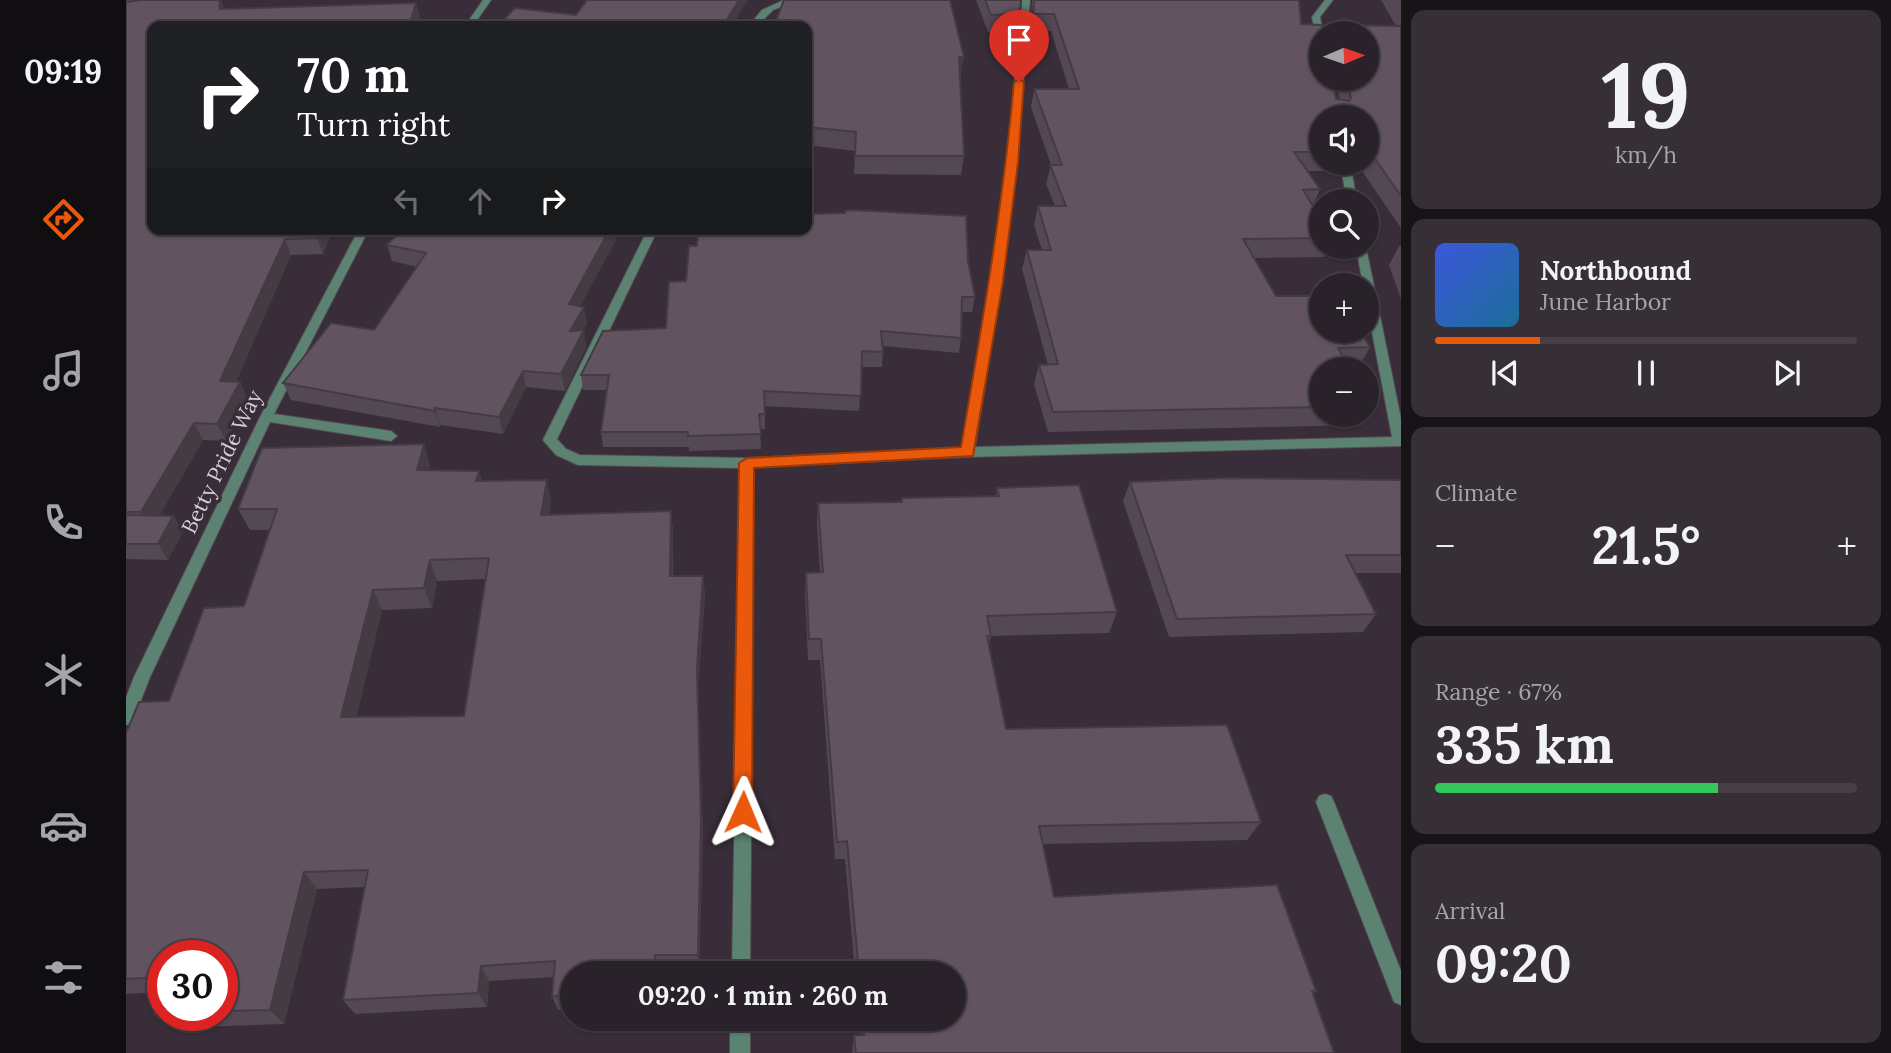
<!DOCTYPE html>
<meta charset="utf-8">
<style>
body{margin:0;font-family:Lora,serif;background:#362f36;color:#f1f3f6;height:100vh;display:flex;flex-direction:column;font-size:26px;white-space:nowrap}
*{box-sizing:border-box;margin:0}
p{font-size:23px;color:#a5a4a8}
.icon{flex:none;width:38px;height:38px;fill:none;stroke:currentColor;stroke-width:2;stroke-linecap:round;stroke-linejoin:round}
.map{position:relative;flex:1;overflow:hidden}
.panel{display:flex;flex-direction:column;gap:10px;padding:10px;background:#171317;width:490px}
.panel>*{flex:none}
.top-card{position:absolute;left:21px;top:21px;width:665px;height:214px;border-radius:14px;box-shadow:0 2px 5px #0004,0 0 0 2px #463f47;background:#202124;color:#fff;overflow:hidden}
.needle{width:46px;rotate:88deg}
.fabs{position:absolute;left:1183px;top:21px;display:grid;gap:14px}
.fabs a{display:grid;place-items:center;width:70px;height:70px;border-radius:50%;background:#2a222a;box-shadow:0 2px 5px #0004,0 0 0 2px #463f47;font-size:35px}
.speed{position:absolute;left:21px;top:940px;display:flex;gap:14px;font-size:35px;font-weight:700;text-align:center}
.speed>*{display:grid;place-content:center;width:91px;height:91px;border-radius:50%;background:#2a222a;box-shadow:0 2px 5px #0004,0 0 0 2px #463f47;line-height:1}
.speed .limit{border:10px solid #d22;background:#fff;color:#111}
.pin{position:absolute;display:grid;place-items:center;width:60px;height:60px;color:#fff;margin:-72px -30px;border-radius:50% 50% 50% 0;rotate:-45deg;box-shadow:0 0 7px #0007}
.pin .icon{rotate:45deg}
.me{position:absolute;width:77px;margin:-38px;rotate:1deg;stroke-linejoin:round;filter:drop-shadow(0 0 5px #0008)}
.turn{display:flex;align-items:center;gap:24px;height:147px;padding:0 35px;font-size:32px}
.turn .icon{width:91px;height:91px;stroke-width:2.5}
.turn b{display:block;font-size:49px;line-height:60px}
.lanes{display:flex;align-items:center;height:66px;padding:0 35px;background:#0003;justify-content:center;gap:35px;direction:ltr}
.lanes .off{opacity:.35}
.big{font-size:52px;font-weight:700;line-height:1.1}
.panel .widget{flex:1;display:flex;flex-direction:column;justify-content:center;gap:10px;min-width:0;padding:0 24px;border-radius:14px;background:#362f36}
.panel .dial{align-items:center;gap:0}
.dial b{font-size:91px;line-height:1}
.song{display:flex;align-items:center;gap:21px}
.cover{width:84px;height:84px;border-radius:10px;background:linear-gradient(135deg,hsl(230 70% 55%),hsl(200 70% 35%))}
.played{height:7px;border-radius:4px;background:linear-gradient(90deg,#ea580c 25%,#463f47 25%)}
.keys{display:flex;justify-content:space-around;direction:ltr}
.heat{display:flex;justify-content:space-between;align-items:center;font-size:38px;direction:ltr}
.charge{height:10px;border-radius:5px;background:linear-gradient(90deg,#34c759 67%,#463f47 0)}
.trip{position:absolute;left:434px;top:961px;width:406px;height:70px;border-radius:35px;background:#2a222a;box-shadow:0 2px 5px #0004,0 0 0 2px #463f47;font-weight:700;line-height:70px;text-align:center}
main{display:flex;flex:1;min-height:0}
.dock{display:flex;flex-direction:column;width:126px;justify-content:space-around;align-items:center;background:#110e11;color:#a5a4a8}
.dock .icon{width:49px;height:49px}
.dock .selected{color:#ea580c}
.dock b{font-size:32px;color:#f1f3f6}
.map>svg:first-child{display:block}
.lines{fill:none;stroke-linecap:round;stroke-linejoin:round}
.minor-casing{stroke:#544a54;stroke-width:2}
.minor{fill:#5c8371;fill-rule:evenodd}
.wall{fill:#534853;fill-rule:evenodd}
.shaded-wall{fill:#443b43}
.building{fill:#615460;stroke:#443b43;stroke-width:2;fill-rule:evenodd}
.route{fill:#ea580c;stroke:#983908;stroke-width:2}
.labels{text-anchor:middle;stroke-width:7;stroke-linejoin:round;paint-order:stroke}
.street-label{font-size:21px;fill:#d6ced5;stroke:#382d38}
</style>
<main>
<nav class="dock">
<b>09:19</b>
<svg class="icon selected" aria-label="directions" viewBox="0 0 24 24"><path d="M12 3l9 9-9 9-9-9zM9 14v-3h6M13 9l2 2-2 2"/></svg>
<svg class="icon" aria-label="music" viewBox="0 0 24 24"><path d="M9 18V5l10-2v13"/><circle cx="6" cy="18" r="3"/><circle cx="16" cy="16" r="3"/></svg>
<svg class="icon" aria-label="phone" viewBox="0 0 24 24"><path d="M5 4h4l2 5-3 2q2 4 5 5l2-3 5 2v4C11 20 4 13 5 4z"/></svg>
<svg class="icon" aria-label="climate" viewBox="0 0 24 24"><path d="M12 3v18M4 7l16 10M4 17L20 7"/></svg>
<svg class="icon" aria-label="car" viewBox="0 0 24 24"><path d="M5 17H2v-5l4-1 3-4h7l3 4 3 1v5h-3M9 17h6M6 11h13"/><circle cx="7" cy="17" r="2"/><circle cx="17" cy="17" r="2"/></svg>
<svg class="icon" aria-label="filters" viewBox="0 0 24 24"><path d="M4 7h16M4 17h16"/><circle cx="9" cy="7" r="2"/><circle cx="15" cy="17" r="2"/></svg>
</nav>
<div class="map">
<svg width="1275" height="1053" viewBox="0 0 1275 1053">
<rect width="100%" height="100%" fill="#382d38"/>
<g class="lines">
<defs>
<g id="minor">
<polygon points="357,0 365,0 347,26 339,26"/>
<polygon points="658,0 672,0 647,10 631,26 623,26 636,10"/>
<polygon points="896,0 904,0 891,164 876,281 849,447 1266,437 1241,306 1241,285 1237,285 1230,247 1240,247 1275,419 1275,446 842,457 628,467 624,973 606,973 614,468 452,465 430,455 417,440 522,229 532,229 431,439 440,449 454,455 621,458 836,448 864,281 881,164"/>
<polygon points="1199,0 1207,0 1194,17 1197,33 1195,33 1195,47 1191,44 1186,17"/>
<polygon points="1214,163 1224,163 1231,201 1221,201"/>
<polygon points="233,229 243,229 148,414 265,431 271,436 265,441 144,422 24,677 8,718 6,723 0,725 0,698 8,677 134,417"/>
<polygon points="1199,794 1205,796 1208,802 1275,971 1275,1005 1268,1002 1190,802 1193,796"/>
<rect x="604" y="1018" width="20" height="35"/>
</g>
</defs>
<!-- minor casing -->
<use href="#minor" class="minor-casing"/>
<!-- minor -->
<use href="#minor" class="minor"/>
</g>
<!-- wall -->
<g class="wall">
<polygon points="0,0 95,0 98,9 290,3 294,18 291,26 26,26 207,229 197,254 165,255 110,382 114,382 122,399 100,441 77,440 33,516 47,516 57,531 42,560 0,559"/>
<polygon points="850,0 895,0 890,31 862,32"/>
<path d="M 906,0 L 1173,0 L 1175,24 L 1202,32 L 1270,26 L 1255,0 L 1275,0 L 1275,228 L 1236,171 L 1228,171 L 1226,163 L 1241,163 L 1241,117 L 1195,117 L 1195,163 L 1216,163 L 1213,171 L 1181,171 L 1194,189 L 1187,206 L 1195,219 L 1195,247 L 1203,247 L 1198,257 L 1128,258 L 1150,296 L 1244,347 L 1233,367 L 1195,369 L 1195,415 L 1241,415 L 1241,395 L 1247,406 L 1236,425 L 922,432 L 908,384 L 913,365 L 922,365 L 896,269 L 901,250 L 916,250 L 908,225 L 912,206 L 929,206 L 920,184 L 925,165 L 905,107 L 908,89 L 943,89 L 925,31 L 904,31 ZM 1195,33 L 1241,79 L 1209,79 L 1214,100 L 1210,99 Z"/>
<polygon points="681,26 835,74 834,75 838,156 835,175 728,174 729,151 681,145"/>
<polygon points="276,229 492,229 489,235 490,240 454,306 461,324 457,330 460,347 439,391 400,387 377,434 314,425 314,427 165,400 157,383 248,330 291,267 266,261 261,245"/>
<polygon points="1273,246 1275,246 1275,299 1263,265"/>
<polygon points="842,261 849,297 846,312 836,312 835,338 833,353 757,346 756,367 736,367 733,411 639,406 639,429 634,429 635,449 563,451 563,447 477,447 475,432 481,390 457,390 455,375 540,328 560,281"/>
<path d="M 298,444 L 304,466 L 303,470 L 353,471 L 356,481 L 425,501 L 423,515 L 545,511 L 547,532 L 547,576 L 577,576 L 579,596 L 572,688 L 577,836 L 573,970 L 446,973 L 446,1009 L 432,1010 L 426,996 L 428,977 L 363,981 L 361,1007 L 229,1014 L 217,1000 L 239,887 L 191,889 L 158,1024 L 46,1028 L 28,1014 L 35,992 L 0,994 L 0,733 L 43,701 L 118,606 L 144,530 L 124,530 L 112,509 ZM 359,579 L 338,716 L 230,717 L 256,610 L 306,608 L 311,581 ZM 37,956 L 96,956 L 96,1015 L 37,1015 Z"/>
<polygon points="1275,480 1275,573 1230,573 1250,614 1237,632 1043,637 997,501 1004,482"/>
<polygon points="871,488 991,612 983,633 865,636 863,644 880,729 1135,822 1121,840 917,844 928,897 1190,991 1187,994 1208,1053 726,1053 728,1035 734,1035 733,1018 828,1018 828,973 729,973 719,859 709,859 694,660 682,660 679,594 680,573 694,572 691,525 692,503 775,502 776,498 870,496"/>
</g>
<!-- shaded-wall -->
<g class="shaded-wall">
<polygon points="93,0 95,0 98,8 99,24 94,9"/>
<polygon points="613,0 622,0 606,26 597,26"/>
<polygon points="290,3 294,18 291,26 283,26"/>
<polygon points="833,57 838,57 835,74 831,75"/>
<polygon points="194,229 207,229 197,254 191,238"/>
<polygon points="484,229 492,229 489,235 490,240 446,321 443,304"/>
<polygon points="159,239 165,255 103,398 94,381"/>
<polygon points="458,307 461,324 447,347 444,331"/>
<polygon points="458,330 460,347 439,391 435,374"/>
<polygon points="397,371 400,387 377,434 373,417"/>
<polygon points="114,382 122,399 100,441 91,424"/>
<polygon points="309,408 314,425 314,427 309,411"/>
<polygon points="68,423 77,440 25,529 15,512"/>
<polygon points="298,444 304,466 298,491 291,470"/>
<polygon points="353,471 359,492 350,481"/>
<polygon points="421,480 425,501 420,536 415,515"/>
<polygon points="545,511 547,532 546,596 544,576"/>
<polygon points="47,516 57,531 42,560 32,544"/>
<polygon points="304,560 311,581 306,608 298,588"/>
<polygon points="577,576 579,596 572,688 577,836 573,970 572,955 571,669"/>
<polygon points="247,590 256,610 226,736 215,717"/>
<polygon points="178,872 191,889 158,1024 144,1010"/>
<polygon points="529,955 532,970 532,973 529,973"/>
<polygon points="355,966 363,981 361,1007 352,993"/>
</g>
<!-- building -->
<g class="building">
<polygon points="15,0 93,0 94,9 290,3 283,26 26,26 26,229 194,229 191,238 159,239 94,381 114,382 91,424 68,423 15,512 0,512 0,2"/>
<polygon points="461,0 613,0 597,26 372,26 389,8 450,15"/>
<polygon points="658,0 824,0 838,57 833,57 838,156 729,156 730,132 681,127 681,26 648,26"/>
<polygon points="859,0 895,0 894,14 865,15"/>
<path d="M 908,0 L 1173,0 L 1175,24 L 1195,25 L 1202,32 L 1204,25 L 1275,26 L 1275,196 L 1245,153 L 1241,153 L 1241,117 L 1195,117 L 1195,152 L 1168,152 L 1194,189 L 1177,190 L 1195,219 L 1195,238 L 1117,239 L 1150,296 L 1195,296 L 1195,331 L 1234,331 L 1244,347 L 1212,348 L 1225,369 L 1195,369 L 1195,407 L 927,412 L 913,365 L 932,364 L 901,250 L 925,250 L 912,206 L 940,206 L 924,165 L 936,165 L 908,89 L 953,89 L 928,14 L 907,14 ZM 1195,33 L 1241,33 L 1241,79 L 1221,79 L 1225,98 L 1223,101 L 1210,99 L 1206,79 L 1195,79 Z"/>
<polygon points="726,210 840,216 842,261 849,297 836,297 835,338 755,331 757,352 736,351 735,396 638,391 639,414 633,414 635,434 562,436 562,432 475,432 483,375 455,375 477,331 540,328 543,282 560,281 563,246 571,246 572,229 681,229 681,214 719,213 719,211"/>
<polygon points="276,229 484,229 443,304 458,307 444,331 458,330 435,374 397,371 373,417 309,408 309,411 157,383 205,323 248,330 300,253 261,245"/>
<polygon points="1241,395 1247,406 1241,406"/>
<path d="M 298,444 L 291,470 L 353,471 L 350,481 L 421,480 L 415,515 L 545,511 L 544,576 L 577,576 L 571,669 L 575,819 L 572,955 L 529,955 L 529,973 L 446,973 L 446,995 L 426,996 L 429,961 L 355,966 L 352,993 L 217,1000 L 242,870 L 178,872 L 144,1010 L 96,1011 L 96,956 L 37,956 L 37,977 L 0,979 L 0,733 L 13,702 L 43,701 L 78,608 L 118,606 L 151,509 L 112,509 L 136,448 ZM 363,558 L 338,716 L 215,717 L 247,590 L 298,588 L 304,560 Z"/>
<polygon points="1101,478 1275,480 1275,555 1220,555 1250,614 1051,619 1004,482"/>
<polygon points="953,485 991,612 861,616 865,636 861,636 880,729 1101,725 1135,822 913,826 928,897 1151,885 1190,991 1186,991 1208,1053 730,1053 728,1035 738,1035 737,1018 828,1018 828,973 733,973 721,841 711,842 695,639 683,639 680,573 697,572 692,503 776,502 776,498 873,496 871,488"/>
<polygon points="0,515 47,516 32,544 0,544"/>
<polygon points="37,987 37,1014 28,1014"/>
</g>
<!-- route -->
<path class="route" d="M 893,79 L 898,82 L 892,163 L 877,281 L 847,456 L 628,468 L 626,812 L 624,818 L 617,821 L 610,818 L 607,812 L 613,463 L 621,458 L 835,447 C 856,325 877,205 888,82 Z"/>
<g class="labels">
<!-- street labels -->
<g class="street-label">
<text transform="translate(96 462) rotate(-64)" y="7">Betty Pride Way</text>
</g>
</g>
</svg>
<div class="fabs">
<a><svg class="needle" viewBox="-14 -14 28 28"><path d="M0-13l5 13h-10z" fill="#e53935"/><path d="M0 13l5-13h-10z" fill="#a5a4a8"/></svg></a>
<a><svg class="icon" aria-label="sound" viewBox="0 0 24 24"><path d="M4 9h4l5-4v14l-5-4H4zM17 9q2 3 0 6"/></svg></a>
<a><svg class="icon" aria-label="search" viewBox="0 0 24 24"><circle cx="10" cy="10" r="6"/><path d="M15 15l6 6"/></svg></a>
<a>+</a>
<a>−</a>
</div>
<div class="speed"><div class="limit">30</div></div>
<div class="pin" style="left:893px;top:82px;background:#d93025"><svg class="icon" aria-label="arrive" viewBox="0 0 24 24"><path d="M6 21V4h12l-3 4 3 4H6"/></svg></div>
<svg class="me" style="left:617px;top:812px" viewBox="-20 -20 40 40"><path d="M0-17L14 15 0 8-14 15z" fill="#ea580c" stroke="#fff" stroke-width="4"/></svg>
<div class="trip">09:20 · 1 min · 260 m</div>
<div class="top-card">
<div class="turn"><svg class="icon" aria-label="right" viewBox="0 0 24 24"><path d="M7 20v-9h11M14 6l5 5-5 5"/></svg><div><b>70 m</b>Turn right</div></div>
<div class="lanes"><svg class="icon off" aria-label="left" viewBox="0 0 24 24"><path d="M17 20v-9H6M10 6l-5 5 5 5"/></svg><svg class="icon off" aria-label="ahead" viewBox="0 0 24 24"><path d="M12 20V5M6 11l6-6 6 6"/></svg><svg class="icon" aria-label="right" viewBox="0 0 24 24"><path d="M7 20v-9h11M14 6l5 5-5 5"/></svg></div>
</div>
</div>
<section class="panel">
<div class="widget dial"><b>19</b><p>km/h</p></div>
<div class="widget">
<div class="song"><i class="cover"></i><div><b>Northbound</b><p>June Harbor</p></div></div>
<div class="played"></div>
<div class="keys"><svg class="icon" aria-label="previous" viewBox="0 0 24 24"><path d="M18 5L8 12l10 7zM5 5v14"/></svg><svg class="icon" aria-label="pause" viewBox="0 0 24 24"><path d="M8 5v14M16 5v14"/></svg><svg class="icon" aria-label="next" viewBox="0 0 24 24"><path d="M6 5l10 7-10 7zM19 5v14"/></svg></div>
</div>
<div class="widget"><p>Climate</p>
<div class="heat"><a>−</a><b class="big">21.5°</b><a>+</a></div>
</div>
<div class="widget"><p>Range · 67%</p><b class="big">335 km</b><div class="charge"></div></div>
<div class="widget"><p>Arrival</p><b class="big">09:20</b></div>
</section>
</main>
